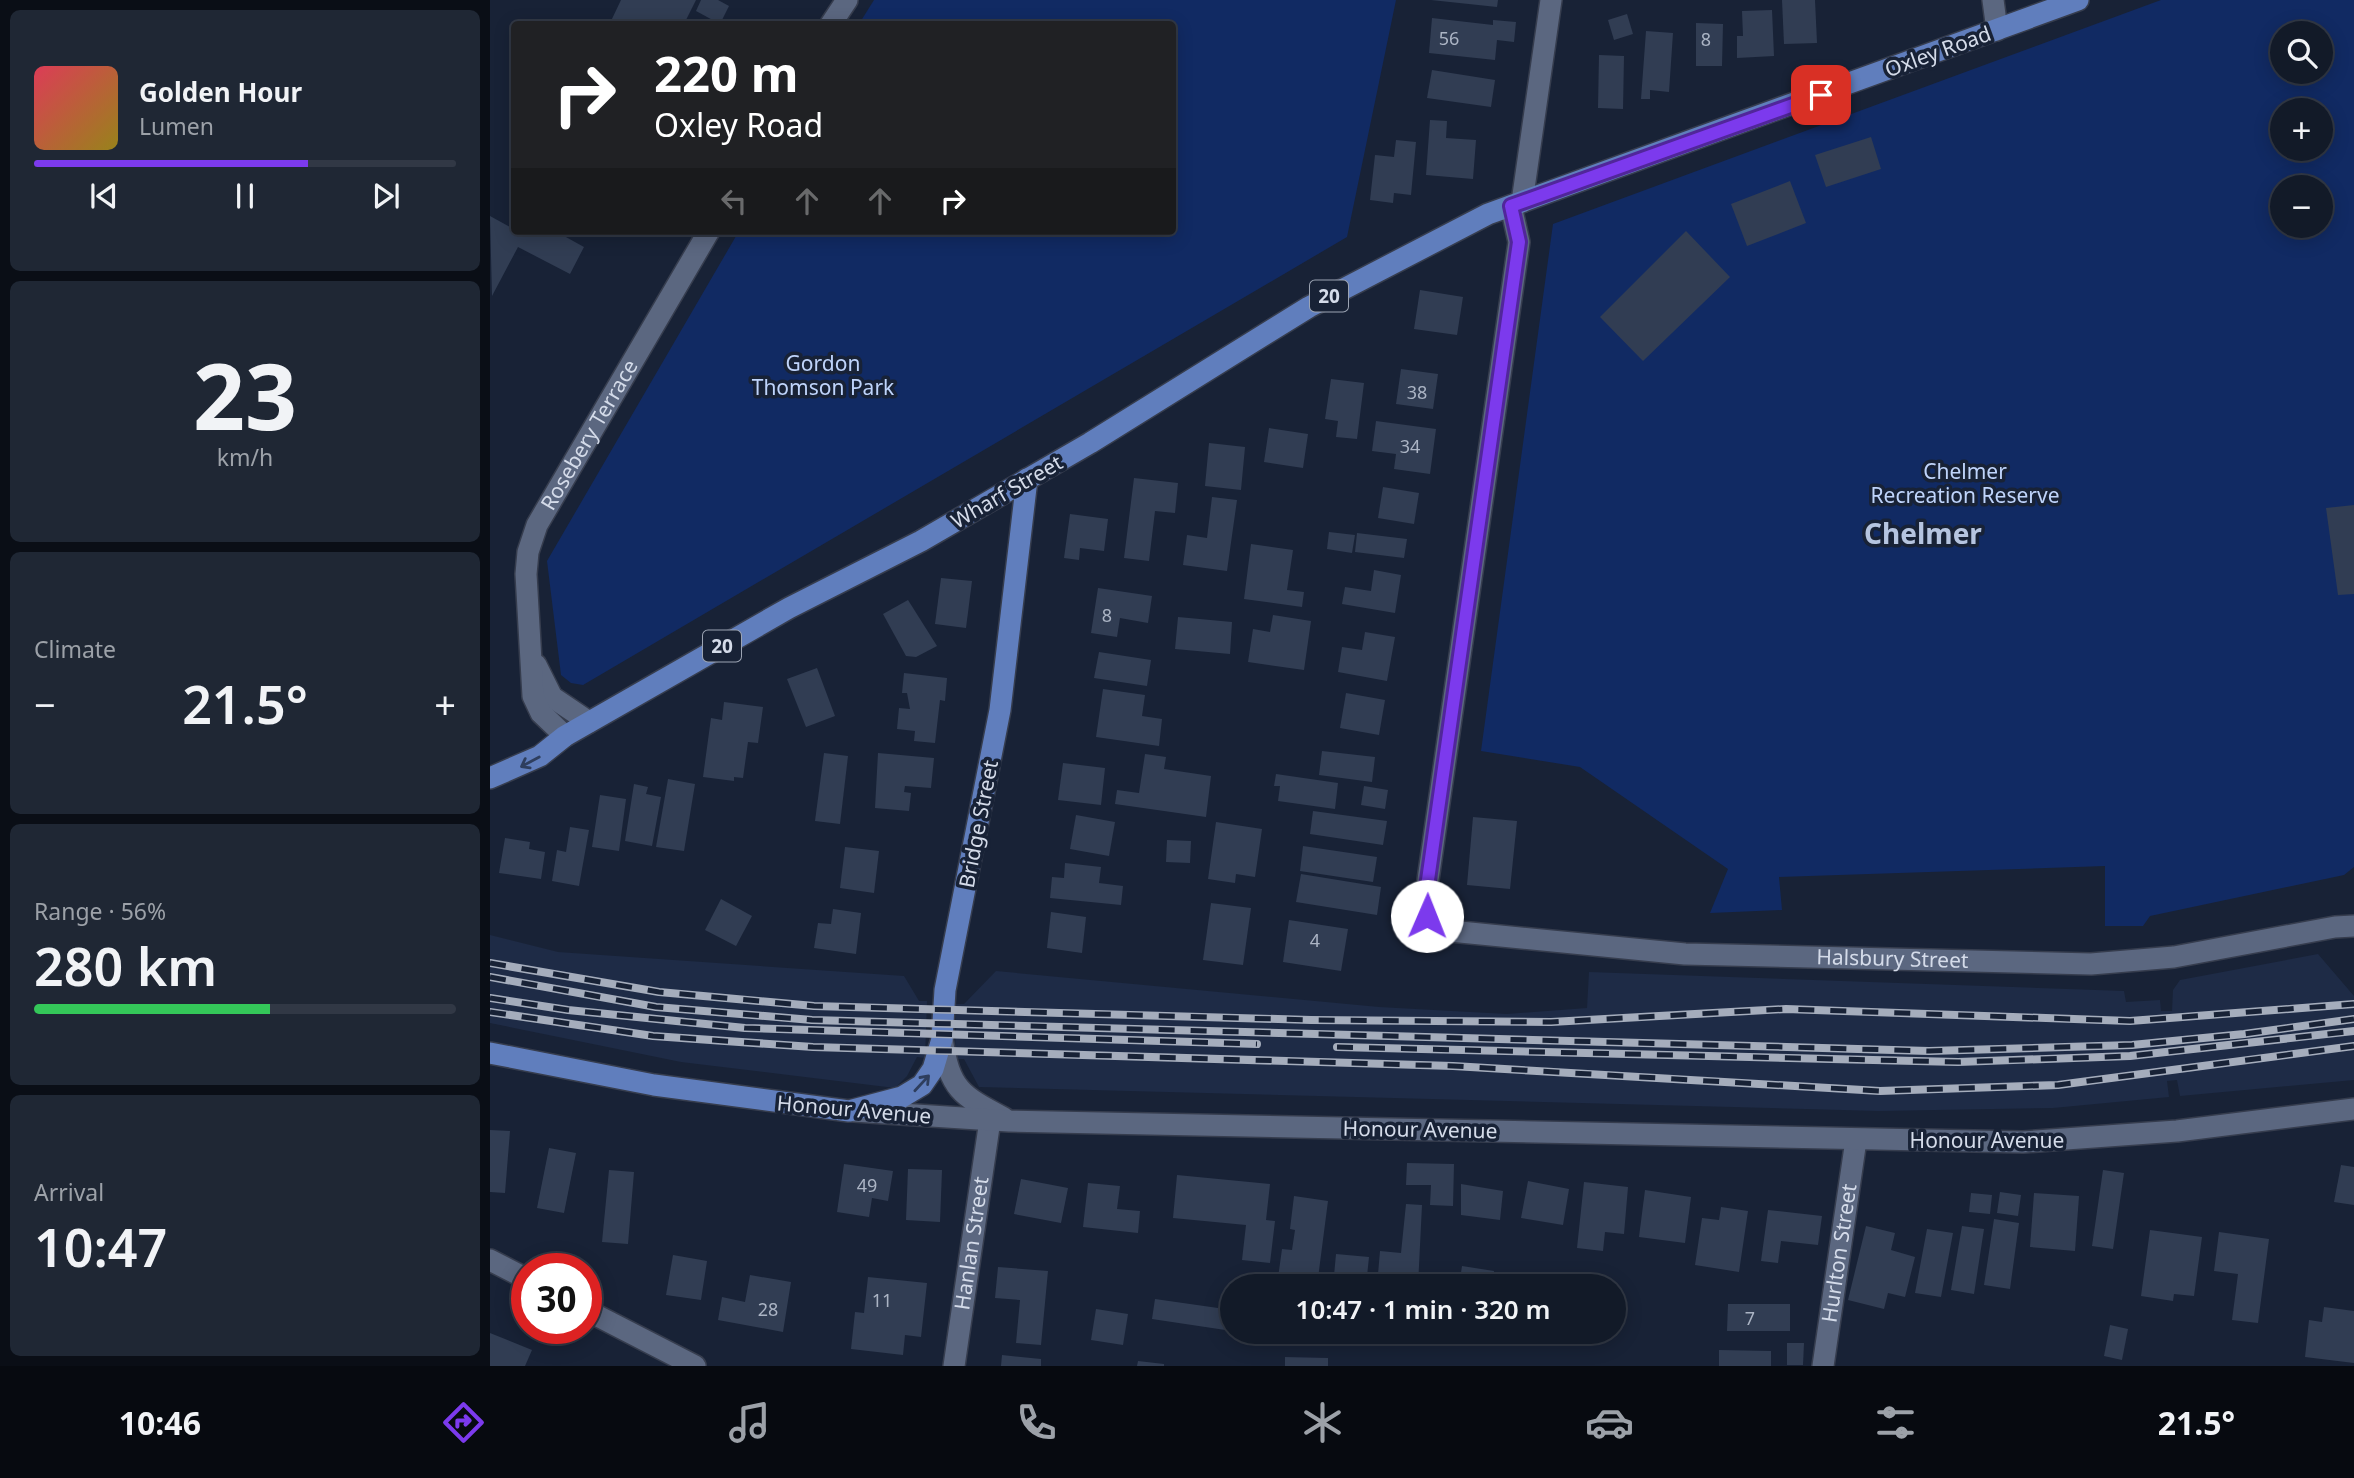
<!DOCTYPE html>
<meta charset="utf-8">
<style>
body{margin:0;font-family:"Noto Sans",sans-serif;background:#1f2734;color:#f1f3f6;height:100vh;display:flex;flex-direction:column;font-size:26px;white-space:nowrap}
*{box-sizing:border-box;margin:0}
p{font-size:23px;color:#9ca1a8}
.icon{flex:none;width:38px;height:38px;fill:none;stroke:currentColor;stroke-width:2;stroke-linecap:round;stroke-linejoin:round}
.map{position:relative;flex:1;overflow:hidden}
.panel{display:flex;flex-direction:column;gap:10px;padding:10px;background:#0a0e16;width:490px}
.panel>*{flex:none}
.top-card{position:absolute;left:21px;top:21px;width:665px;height:214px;border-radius:7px;box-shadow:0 4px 18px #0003,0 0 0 2px #313845;background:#202124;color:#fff;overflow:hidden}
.tools{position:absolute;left:1780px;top:21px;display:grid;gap:14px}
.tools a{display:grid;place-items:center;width:63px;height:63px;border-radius:50%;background:#121a28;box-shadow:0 4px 18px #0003,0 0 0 2px #313845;font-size:35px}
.speed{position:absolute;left:21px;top:1253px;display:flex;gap:14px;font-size:35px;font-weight:700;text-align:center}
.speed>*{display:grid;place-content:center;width:91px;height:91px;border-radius:50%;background:#121a28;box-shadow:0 4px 18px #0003,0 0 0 2px #313845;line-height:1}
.speed .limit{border:10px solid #d22;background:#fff;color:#111}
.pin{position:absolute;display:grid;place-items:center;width:60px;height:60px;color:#fff;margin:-30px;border-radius:14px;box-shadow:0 4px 10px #0006}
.me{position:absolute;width:77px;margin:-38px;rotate:1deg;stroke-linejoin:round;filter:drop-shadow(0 0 5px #0008)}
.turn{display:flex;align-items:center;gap:24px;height:147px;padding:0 28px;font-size:32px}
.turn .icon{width:91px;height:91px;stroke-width:2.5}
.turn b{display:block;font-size:49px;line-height:60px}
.lanes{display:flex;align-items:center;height:66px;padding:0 28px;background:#0003;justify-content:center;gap:35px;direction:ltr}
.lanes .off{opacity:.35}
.big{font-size:52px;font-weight:600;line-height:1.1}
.panel .widget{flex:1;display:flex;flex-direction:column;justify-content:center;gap:10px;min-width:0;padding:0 24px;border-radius:10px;background:#1f2734}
.panel .dial{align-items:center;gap:0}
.dial b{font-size:91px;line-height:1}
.song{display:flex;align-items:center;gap:21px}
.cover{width:84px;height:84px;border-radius:10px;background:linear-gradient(135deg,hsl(350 70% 55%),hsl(50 70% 35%))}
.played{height:7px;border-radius:4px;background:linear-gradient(90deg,#7c3aed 65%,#313845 65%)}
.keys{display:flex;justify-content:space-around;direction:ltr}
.heat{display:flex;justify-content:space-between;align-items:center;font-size:38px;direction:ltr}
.charge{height:10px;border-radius:5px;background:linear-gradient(90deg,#34c759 56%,#313845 0)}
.trip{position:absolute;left:730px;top:1274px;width:406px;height:70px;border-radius:35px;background:#121a28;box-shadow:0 4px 18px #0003,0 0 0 2px #313845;font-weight:600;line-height:70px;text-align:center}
.menu{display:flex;height:112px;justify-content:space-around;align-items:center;background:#070a10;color:#9ca1a8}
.menu .icon{width:49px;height:49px}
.menu .current{color:#7c3aed}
.menu b{font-size:32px;color:#f1f3f6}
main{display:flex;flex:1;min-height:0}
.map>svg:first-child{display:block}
.built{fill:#1e2b46}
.green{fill:#112a63;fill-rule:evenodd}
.building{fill:#313d53}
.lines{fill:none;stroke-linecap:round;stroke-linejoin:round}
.street-casing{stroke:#363d4e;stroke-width:24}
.secondary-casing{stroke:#363d4e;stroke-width:24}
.primary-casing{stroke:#363d4e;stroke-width:24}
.street{stroke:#5b6780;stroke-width:21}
.secondary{stroke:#5b6780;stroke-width:21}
.primary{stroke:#607ebd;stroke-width:21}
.rail-casing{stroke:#a5adbc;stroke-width:8}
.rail{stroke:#182236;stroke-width:5;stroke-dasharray:16;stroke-linecap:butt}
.oneway{stroke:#2e3e5e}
.route-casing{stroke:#51269a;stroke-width:18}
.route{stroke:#7c3aed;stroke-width:12}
.labels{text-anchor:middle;stroke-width:7;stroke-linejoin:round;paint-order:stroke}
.number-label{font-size:18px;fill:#abb4c4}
.shield{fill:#182236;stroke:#9ca4b3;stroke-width:2}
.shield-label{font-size:19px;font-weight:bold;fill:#d4dbe9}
.street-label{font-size:21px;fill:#d4dbe9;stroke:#182236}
.park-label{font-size:21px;fill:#bfd4fb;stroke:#182236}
.district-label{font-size:28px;font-weight:bold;fill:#b6c5e0;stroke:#182236}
</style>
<main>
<section class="panel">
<div class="widget">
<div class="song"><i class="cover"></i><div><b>Golden Hour</b><p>Lumen</p></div></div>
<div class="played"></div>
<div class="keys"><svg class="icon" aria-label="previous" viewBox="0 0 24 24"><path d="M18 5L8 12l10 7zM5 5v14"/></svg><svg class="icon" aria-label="pause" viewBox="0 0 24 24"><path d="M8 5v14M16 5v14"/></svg><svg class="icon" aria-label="next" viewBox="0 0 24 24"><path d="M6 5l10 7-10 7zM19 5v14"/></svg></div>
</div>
<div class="widget dial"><b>23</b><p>km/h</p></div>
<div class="widget"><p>Climate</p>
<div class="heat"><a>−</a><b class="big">21.5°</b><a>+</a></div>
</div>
<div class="widget"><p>Range · 56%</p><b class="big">280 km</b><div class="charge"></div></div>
<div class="widget"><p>Arrival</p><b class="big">10:47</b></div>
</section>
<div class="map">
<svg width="1864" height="1366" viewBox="0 0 1864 1366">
<rect width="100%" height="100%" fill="#182236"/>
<!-- built -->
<g class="built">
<polygon points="0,935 68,952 414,976 429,1001 437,1001 435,1058 427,1057 417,1076 405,1088 191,1062 0,1023"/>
<polygon points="1828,954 1864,996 1864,1080 1690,1096 1687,1080 1677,1081 1679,1097 1563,1108 1389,1111 489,1087 474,1059 465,1059 466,1004 474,1004 506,971 889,1007 1017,1014 1097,1008 1099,972 1634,991 1636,1002 1670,1000 1671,1011 1682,1011 1683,990 1690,980"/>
</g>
<!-- green -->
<g class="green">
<polygon points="384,0 906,0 857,237 93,685 81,683 71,675 57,561 249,231 682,231 682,24 369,24"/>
<path d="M 1671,0 L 1864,0 L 1864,867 L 1854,875 L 1660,916 L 1653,926 L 1615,926 L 1615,866 L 1289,877 L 1292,910 L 1220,913 L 1238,869 L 1090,767 L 991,751 L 1063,224 ZM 1792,33 L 1830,33 L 1830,72 L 1792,72 ZM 1792,110 L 1830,110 L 1830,149 L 1792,149 ZM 1792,187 L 1830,187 L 1830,226 L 1792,226 Z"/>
</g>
<!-- building -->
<g class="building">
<polygon points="131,0 206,0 194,24 127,24 121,21"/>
<polygon points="211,0 228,0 239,6 230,24 206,11"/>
<polygon points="941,0 1008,0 1007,7"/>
<polygon points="1292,0 1325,0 1327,43 1294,44"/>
<polygon points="1282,10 1284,56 1247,58 1247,36 1253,36 1252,11"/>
<polygon points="1137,14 1143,34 1124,40 1118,20"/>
<polygon points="942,18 1003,25 1003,20 1026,22 1024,42 1007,40 1005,60 939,53"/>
<polygon points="1206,23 1233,24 1232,66 1206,66"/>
<polygon points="1156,31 1183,33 1179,92 1160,90 1160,99 1151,99"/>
<polygon points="1109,55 1134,56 1133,109 1108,108"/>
<polygon points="942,70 1005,80 1001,107 937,98"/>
<polygon points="940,120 957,121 956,138 986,140 983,179 936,175"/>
<polygon points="1381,137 1391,169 1336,187 1325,155"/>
<polygon points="906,140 926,142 921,195 904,193 903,203 880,200 885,155 904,157"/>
<polygon points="1300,181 1316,223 1257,246 1241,204"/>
<polygon points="0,216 20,227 24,218 24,231 65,231 94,247 80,274 28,247 2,296"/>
<polygon points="1196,231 1240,277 1153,361 1110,317"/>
<polygon points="930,290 973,297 967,335 924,329"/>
<polygon points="911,369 948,374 943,409 906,404"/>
<polygon points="841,379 874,383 867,439 846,437 848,421 835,419"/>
<polygon points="886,421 946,429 940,474 904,469 906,454 882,451"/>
<polygon points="779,428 818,434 813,468 774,462"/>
<polygon points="719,443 755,447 751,490 715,486"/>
<polygon points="644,478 688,483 685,513 665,511 659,561 634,558"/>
<polygon points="893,487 929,493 924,524 888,518"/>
<polygon points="722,497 747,500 737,571 693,565 697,535 717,538"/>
<polygon points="1864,505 1864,594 1848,595 1836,508"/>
<polygon points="580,514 618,519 614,551 590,548 589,560 574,558"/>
<polygon points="839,532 865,535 862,553 837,549"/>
<polygon points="867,533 917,539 914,558 865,552"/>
<polygon points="761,544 803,550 797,590 814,592 812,607 754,599"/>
<polygon points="884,570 911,575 905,613 852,604 855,587 881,591"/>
<polygon points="451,578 482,581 476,628 445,624"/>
<polygon points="608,588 662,596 658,623 630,618 627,637 601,633"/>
<polygon points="418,600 447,646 426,657 416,656 393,614"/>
<polygon points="783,615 821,621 814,670 758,662 763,629 780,632"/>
<polygon points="688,617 742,622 740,654 685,649"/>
<polygon points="875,632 905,637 897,681 848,672 852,647 872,650"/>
<polygon points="609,652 661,660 657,686 604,678"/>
<polygon points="327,668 345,716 316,727 297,679"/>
<polygon points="414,673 457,678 455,701 450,700 445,743 424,741 425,731 407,729 409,708 420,709 417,693 412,693"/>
<polygon points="613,689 655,695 652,716 672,719 669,746 606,737"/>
<polygon points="856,693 895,700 889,735 850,728"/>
<polygon points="234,702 273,707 268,743 258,742 253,778 244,777 244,781 213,777 221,718 232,720"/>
<polygon points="832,751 885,757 882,782 829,775"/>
<polygon points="334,753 358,756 350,824 325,821"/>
<polygon points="388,753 444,758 441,788 415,786 414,792 421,793 419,811 385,808"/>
<polygon points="655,754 676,757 674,769 721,776 716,817 625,804 627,790 649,793"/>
<polygon points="573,763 615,768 611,805 568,800"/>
<polygon points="786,774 848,783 845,809 788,801 790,786 784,786"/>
<polygon points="178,779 205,784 194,851 166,847"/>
<polygon points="144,784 158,787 156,794 171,797 162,846 135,841"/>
<polygon points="874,786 898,790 895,809 871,805"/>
<polygon points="110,795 136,799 129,851 102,847"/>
<polygon points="823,811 897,821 893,845 820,834"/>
<polygon points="586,815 625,822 619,856 580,849"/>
<polygon points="983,817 1027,821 1020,889 977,885"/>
<polygon points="726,822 772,829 765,877 746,874 745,883 718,879"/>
<polygon points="80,827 99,830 89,886 62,881 67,850 76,852"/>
<polygon points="15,838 40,842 39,849 55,852 51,879 9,873"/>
<polygon points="677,840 701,841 700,863 676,862"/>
<polygon points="813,846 887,857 883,882 810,871"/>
<polygon points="355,847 389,851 384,893 350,888"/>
<polygon points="575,863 611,867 609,883 633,886 631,905 560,898 562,877 574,878"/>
<polygon points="811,874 891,887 887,915 806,902"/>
<polygon points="231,899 262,916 246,946 215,930"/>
<polygon points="721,903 761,908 753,965 713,960"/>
<polygon points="343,909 371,913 366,954 324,948 328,923 341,924"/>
<polygon points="561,912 596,917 592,953 557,948"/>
<polygon points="799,920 858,929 851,971 793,962"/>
<polygon points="0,1130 20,1131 15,1193 0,1192"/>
<polygon points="59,1148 86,1153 74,1213 47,1208"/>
<polygon points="917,1163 964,1164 963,1206 940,1205 941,1185 916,1185"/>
<polygon points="354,1164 403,1171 398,1201 382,1198 379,1217 347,1212"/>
<polygon points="1851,1165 1864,1167 1864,1205 1844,1202"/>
<polygon points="418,1169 452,1170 450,1222 416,1220"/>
<polygon points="119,1170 144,1172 138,1244 112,1242"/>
<polygon points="1613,1170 1634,1173 1623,1249 1602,1246"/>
<polygon points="687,1175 780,1184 776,1220 785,1221 780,1263 752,1260 756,1225 683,1218"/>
<polygon points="531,1179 578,1188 571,1223 524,1214"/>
<polygon points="1038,1181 1079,1189 1073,1225 1031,1218"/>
<polygon points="1094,1182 1138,1187 1134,1234 1115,1232 1113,1251 1087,1248"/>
<polygon points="598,1183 630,1186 627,1209 650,1211 648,1233 593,1227"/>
<polygon points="971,1184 1013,1191 1010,1220 971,1215"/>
<polygon points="1155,1190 1201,1197 1195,1243 1149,1237"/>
<polygon points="1510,1192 1531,1195 1528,1216 1507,1213"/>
<polygon points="1481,1193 1502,1195 1500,1214 1479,1212"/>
<polygon points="1544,1193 1589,1196 1585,1251 1540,1247"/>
<polygon points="804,1196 838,1201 827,1286 787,1285 792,1249 802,1250 805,1230 800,1229"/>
<polygon points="916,1204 932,1205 928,1286 887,1286 890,1251 911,1253"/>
<polygon points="1231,1207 1258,1211 1249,1272 1205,1265 1212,1218 1229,1220"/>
<polygon points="1278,1210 1332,1216 1328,1245 1291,1241 1288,1263 1271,1261"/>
<polygon points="1504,1219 1529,1223 1520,1289 1494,1285"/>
<polygon points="1376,1226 1405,1233 1401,1250 1425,1257 1415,1297 1398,1293 1394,1309 1358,1300"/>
<polygon points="1472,1226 1494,1229 1484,1294 1461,1290"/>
<polygon points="1437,1229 1463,1233 1451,1297 1425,1293"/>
<polygon points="1660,1230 1712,1237 1704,1296 1684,1294 1683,1301 1651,1296"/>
<polygon points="1729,1232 1779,1239 1768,1323 1742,1320 1748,1274 1724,1271"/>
<polygon points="846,1254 879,1257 876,1286 843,1286"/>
<polygon points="183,1255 217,1261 211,1300 176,1295"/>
<polygon points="972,1266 1004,1271 1002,1286 969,1286"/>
<polygon points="508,1267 558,1271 551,1345 526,1343 530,1300 505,1298"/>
<polygon points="260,1275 301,1282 293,1332 228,1320 232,1297 255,1302"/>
<polygon points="378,1277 437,1283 431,1337 415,1335 413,1355 361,1349 365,1312 374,1313"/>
<polygon points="665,1299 742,1310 742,1331 662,1319"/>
<polygon points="1238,1304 1300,1304 1300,1331 1237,1331"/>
<polygon points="1834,1307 1864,1311 1864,1363 1815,1357 1819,1320 1832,1322"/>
<polygon points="606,1309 638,1314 633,1345 601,1340"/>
<polygon points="1620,1325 1638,1329 1632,1360 1614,1356"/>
<polygon points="0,1333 42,1350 35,1366 0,1366"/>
<polygon points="1297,1343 1314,1343 1313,1365 1297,1365"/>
<polygon points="1229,1350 1281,1351 1281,1366 1229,1366"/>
<polygon points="512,1355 551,1359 551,1366 511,1366"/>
<polygon points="795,1357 838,1358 838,1366 795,1366"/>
<polygon points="648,1361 674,1364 674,1366 647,1366"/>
</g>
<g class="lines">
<defs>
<g id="street">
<polyline points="1503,0 1507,30"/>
<polyline points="341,24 357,0"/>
<polyline points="1032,202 1061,0"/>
<path id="s1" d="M 1021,206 L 1029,242 L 937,887 L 935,909 L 940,922 L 960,931 L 1195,954 L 1601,964 L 1684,957 L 1845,927 L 1864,926"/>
<polyline points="46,665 62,697 99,722"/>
<path id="s2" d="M 75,736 L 51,713 L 43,696 L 36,574 L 38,552 L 47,525 L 219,231"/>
<polyline points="0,1260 37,1279"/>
<polyline points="96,1310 205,1366"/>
<path id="s3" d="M 464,1366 L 500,1120"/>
<path id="s4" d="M 1333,1366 L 1366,1140"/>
</g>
<g id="secondary">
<path d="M 452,1039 C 460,1089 470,1095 514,1118"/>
<polyline points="364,1111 519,1121 1533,1142 1687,1131 1864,1109"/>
</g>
<g id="primary">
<polyline points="0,778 50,756 75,736 299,608 431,541 600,443 819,307 998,214 1588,0"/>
<polyline points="0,1053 164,1085 359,1111 412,1097 432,1085 443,1069 452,1039 455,990 510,710 537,479"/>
</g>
</defs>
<!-- street casing -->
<use href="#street" class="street-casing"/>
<!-- secondary casing -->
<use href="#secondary" class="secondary-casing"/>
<!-- primary casing -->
<use href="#primary" class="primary-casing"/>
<!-- street -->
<use href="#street" class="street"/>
<!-- secondary -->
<use href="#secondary" class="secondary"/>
<!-- primary -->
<use href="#primary" class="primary"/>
<defs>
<g id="rail">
<polyline points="0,963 169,992 324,1006 821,1020 1061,1022 1296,1009 1640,1021 1864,1004"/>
<polyline points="0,977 166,1007 322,1020 1439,1051 1642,1045 1754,1034 1864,1019"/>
<polyline points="0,998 78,1010 255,1028 767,1044"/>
<polyline points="0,1012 163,1036 323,1047 963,1066 1390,1091 1568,1085 1864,1046"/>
<polyline points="847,1047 1468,1062 1640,1056 1864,1031"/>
</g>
</defs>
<!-- rail casing -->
<use href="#rail" class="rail-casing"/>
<!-- rail -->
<use href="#rail" class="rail"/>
</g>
<!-- one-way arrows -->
<defs><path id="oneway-shaft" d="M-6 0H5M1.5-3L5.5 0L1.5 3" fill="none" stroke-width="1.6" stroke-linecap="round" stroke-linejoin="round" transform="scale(1.75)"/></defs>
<g class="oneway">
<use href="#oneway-shaft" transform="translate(40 762) rotate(152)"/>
<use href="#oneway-shaft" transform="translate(432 1083) rotate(-47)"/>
</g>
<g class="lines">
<defs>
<polyline id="route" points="937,916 937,887 1029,242 1021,206 1331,95"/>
</defs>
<!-- route casing -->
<use href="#route" class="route-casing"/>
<!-- route -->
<use href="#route" class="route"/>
</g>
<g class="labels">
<!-- number labels -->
<g class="number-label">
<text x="959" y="45">56</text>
<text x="1216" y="46">8</text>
<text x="927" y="399">38</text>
<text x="920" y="453">34</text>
<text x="617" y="622">8</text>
<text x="825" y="947">4</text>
<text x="377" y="1192">49</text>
<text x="392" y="1307">11</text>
<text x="278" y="1316">28</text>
<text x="1260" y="1325">7</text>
</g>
<!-- shield labels -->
<g class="shield">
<rect x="820" y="280.5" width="38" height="31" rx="5"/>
<rect x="213" y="630.5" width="38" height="31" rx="5"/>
</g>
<g class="shield-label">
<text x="839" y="303">20</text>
<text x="232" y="653">20</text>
</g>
<!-- street labels -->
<g class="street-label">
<text transform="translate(1448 52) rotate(-20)" y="7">Oxley Road</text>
<text dy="7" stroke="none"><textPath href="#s2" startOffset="329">Rosebery Terrace</textPath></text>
<text transform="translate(517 492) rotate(-30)" y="7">Wharf Street</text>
<text transform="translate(489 824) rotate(-79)" y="7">Bridge Street</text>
<text dy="7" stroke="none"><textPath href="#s1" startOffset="1190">Halsbury Street</textPath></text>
<text transform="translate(364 1110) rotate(5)" y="7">Honour Avenue</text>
<text transform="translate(930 1130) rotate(1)" y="7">Honour Avenue</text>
<text x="1497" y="1148">Honour Avenue</text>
<text dy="7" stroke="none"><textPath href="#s3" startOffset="124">Hanlan Street</textPath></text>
<text dy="7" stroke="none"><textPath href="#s4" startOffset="114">Hurlton Street</textPath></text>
</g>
<!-- park labels -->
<g class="park-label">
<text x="333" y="371">Gordon<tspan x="333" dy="24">Thomson Park</tspan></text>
<text x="1475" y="479">Chelmer<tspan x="1475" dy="24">Recreation Reserve</tspan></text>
</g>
<!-- district labels -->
<g class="district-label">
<text x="1433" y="544">Chelmer</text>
</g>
</g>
</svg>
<div class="tools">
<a><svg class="icon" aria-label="search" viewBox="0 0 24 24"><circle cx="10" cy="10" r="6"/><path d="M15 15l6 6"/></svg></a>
<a>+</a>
<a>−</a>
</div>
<div class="speed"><div class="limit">30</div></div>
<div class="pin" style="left:1331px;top:95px;background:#d93025"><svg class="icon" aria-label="arrive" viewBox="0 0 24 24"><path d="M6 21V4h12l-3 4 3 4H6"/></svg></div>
<svg class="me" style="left:937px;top:916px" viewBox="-20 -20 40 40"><circle r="19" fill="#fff"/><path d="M0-13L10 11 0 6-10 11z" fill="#7c3aed"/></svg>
<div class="trip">10:47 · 1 min · 320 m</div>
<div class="top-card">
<div class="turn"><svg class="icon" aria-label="right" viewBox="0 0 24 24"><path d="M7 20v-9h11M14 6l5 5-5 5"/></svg><div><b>220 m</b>Oxley Road</div></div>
<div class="lanes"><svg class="icon off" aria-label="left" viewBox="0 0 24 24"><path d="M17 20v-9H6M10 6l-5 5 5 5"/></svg><svg class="icon off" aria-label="ahead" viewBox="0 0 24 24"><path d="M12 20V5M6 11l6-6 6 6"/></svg><svg class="icon off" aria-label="ahead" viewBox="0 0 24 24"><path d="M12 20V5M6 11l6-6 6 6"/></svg><svg class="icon" aria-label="right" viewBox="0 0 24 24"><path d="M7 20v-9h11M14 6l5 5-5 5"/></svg></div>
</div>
</div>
</main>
<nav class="menu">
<b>10:46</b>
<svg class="icon current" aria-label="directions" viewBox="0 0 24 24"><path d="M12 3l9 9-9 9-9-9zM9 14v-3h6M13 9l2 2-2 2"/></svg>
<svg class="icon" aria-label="music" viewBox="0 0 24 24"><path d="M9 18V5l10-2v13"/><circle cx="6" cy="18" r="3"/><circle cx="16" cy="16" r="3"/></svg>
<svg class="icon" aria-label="phone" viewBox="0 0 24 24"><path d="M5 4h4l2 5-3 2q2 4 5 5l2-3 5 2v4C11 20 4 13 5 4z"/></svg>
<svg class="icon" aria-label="climate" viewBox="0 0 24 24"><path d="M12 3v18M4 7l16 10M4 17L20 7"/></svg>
<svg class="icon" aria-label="car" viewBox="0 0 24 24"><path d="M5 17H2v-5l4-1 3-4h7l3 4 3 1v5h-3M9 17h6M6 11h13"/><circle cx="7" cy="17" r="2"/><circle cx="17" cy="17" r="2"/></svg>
<svg class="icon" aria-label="filters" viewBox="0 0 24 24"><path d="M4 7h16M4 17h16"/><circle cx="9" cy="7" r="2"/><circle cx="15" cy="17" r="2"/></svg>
<b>21.5°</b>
</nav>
